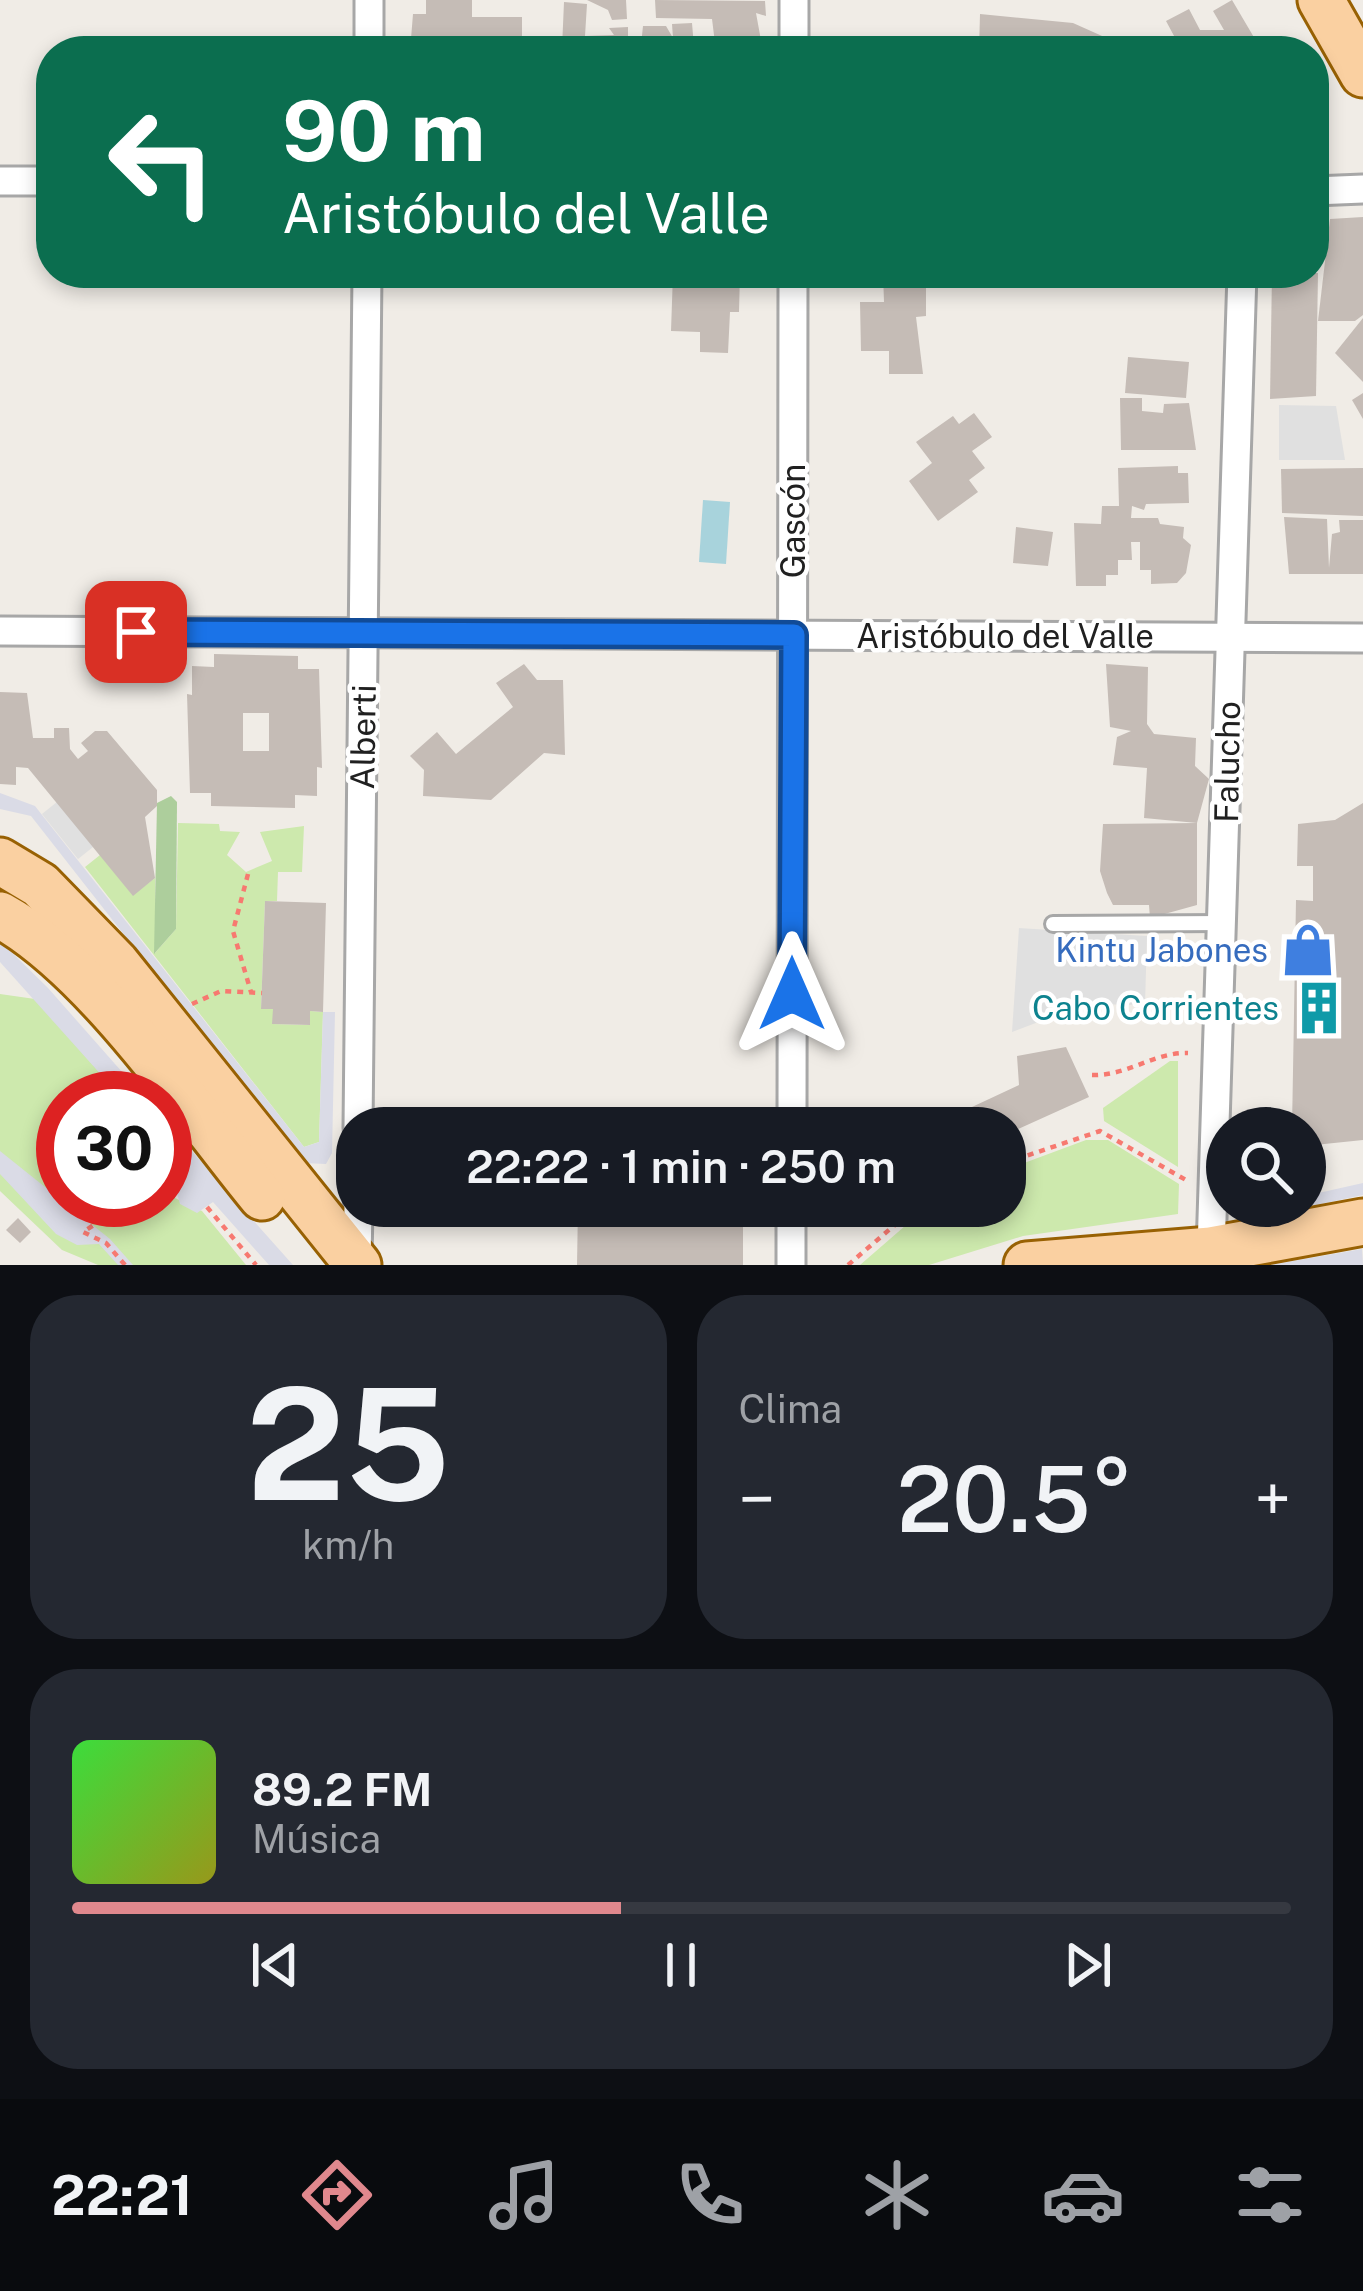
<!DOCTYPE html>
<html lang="es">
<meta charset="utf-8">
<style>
body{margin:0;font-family:"Public Sans",sans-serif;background:#242831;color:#f1f3f6;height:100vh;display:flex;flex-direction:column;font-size:45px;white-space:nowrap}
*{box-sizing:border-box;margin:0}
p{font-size:39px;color:#9ea1a6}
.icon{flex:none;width:66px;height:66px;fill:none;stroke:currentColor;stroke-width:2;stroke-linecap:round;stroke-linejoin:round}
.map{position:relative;height:1265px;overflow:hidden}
.panel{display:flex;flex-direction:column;gap:30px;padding:30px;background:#0d0f14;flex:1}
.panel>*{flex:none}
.hud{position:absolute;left:36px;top:36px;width:1293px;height:252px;border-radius:48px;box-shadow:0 6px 18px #0003;background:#0b6e4f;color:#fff;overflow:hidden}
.controls{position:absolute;left:1206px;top:1107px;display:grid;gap:24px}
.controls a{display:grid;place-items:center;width:120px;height:120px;border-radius:50%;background:#171b24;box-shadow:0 6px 18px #0003;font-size:60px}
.speed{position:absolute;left:36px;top:1071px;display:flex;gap:24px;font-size:60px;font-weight:700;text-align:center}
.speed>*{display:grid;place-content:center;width:156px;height:156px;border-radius:50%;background:#171b24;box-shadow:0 6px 18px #0003;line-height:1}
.speed .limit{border:18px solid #d22;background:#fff;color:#111}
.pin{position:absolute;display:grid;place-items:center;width:102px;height:102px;color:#fff;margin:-51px;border-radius:24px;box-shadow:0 6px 18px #0006}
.me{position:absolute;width:132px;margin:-66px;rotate:0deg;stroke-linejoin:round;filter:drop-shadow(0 0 9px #0008)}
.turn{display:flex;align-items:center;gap:42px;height:252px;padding:0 48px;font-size:54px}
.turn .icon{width:156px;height:156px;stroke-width:2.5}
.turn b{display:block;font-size:84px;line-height:102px}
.big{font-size:90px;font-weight:600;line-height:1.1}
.panel .card{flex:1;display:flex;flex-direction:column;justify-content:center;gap:18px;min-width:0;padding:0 42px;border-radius:48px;background:#242831}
.panel .dial{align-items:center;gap:0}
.dial b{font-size:156px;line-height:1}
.song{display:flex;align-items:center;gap:36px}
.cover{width:144px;height:144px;border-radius:18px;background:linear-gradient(135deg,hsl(120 70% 55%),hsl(60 70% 35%))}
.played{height:12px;border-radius:6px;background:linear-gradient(90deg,#e0888d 45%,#363941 45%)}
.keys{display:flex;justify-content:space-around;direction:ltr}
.heat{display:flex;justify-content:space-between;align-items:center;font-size:66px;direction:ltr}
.panel .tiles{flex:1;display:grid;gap:30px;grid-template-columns:1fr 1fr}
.card:last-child{grid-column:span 2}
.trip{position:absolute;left:336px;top:1107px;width:690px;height:120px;border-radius:48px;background:#171b24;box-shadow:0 6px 18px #0003;font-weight:600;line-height:120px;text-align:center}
.dock{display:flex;height:192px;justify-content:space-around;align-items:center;background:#090b0e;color:#9ea1a6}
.dock .icon{width:84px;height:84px}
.dock .on{color:#e0888d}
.dock b{font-size:54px;color:#f1f3f6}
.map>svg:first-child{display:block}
.grass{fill:#cde9ad}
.forest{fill:#adce9c}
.parking{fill:#e0e0e0}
.plaza{fill:#dadbe6}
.water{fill:#a8d3dc}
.building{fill:#c5bcb6;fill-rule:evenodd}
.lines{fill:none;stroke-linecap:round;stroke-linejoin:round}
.service-casing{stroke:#a7a7a7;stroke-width:20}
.minor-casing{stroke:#a7a7a7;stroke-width:33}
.primary-casing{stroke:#986103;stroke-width:51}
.path{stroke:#f77970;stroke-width:4.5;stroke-dasharray:6 6;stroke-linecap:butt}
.service{stroke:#fff;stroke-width:14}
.minor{stroke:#fff;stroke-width:27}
.primary{stroke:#fad0a1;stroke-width:45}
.route-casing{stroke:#114b97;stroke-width:30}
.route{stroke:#1a73e8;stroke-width:21}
.labels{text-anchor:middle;stroke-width:9;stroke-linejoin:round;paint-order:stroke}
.street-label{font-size:33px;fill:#202020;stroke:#fff}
.shop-label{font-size:33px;fill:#366cbe;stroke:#fff;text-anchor:end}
.culture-label{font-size:33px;fill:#0d838f;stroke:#fff;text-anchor:end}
</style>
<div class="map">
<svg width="1363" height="1265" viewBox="0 0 1363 1265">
<rect width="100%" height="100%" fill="#f0ece6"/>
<!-- grass -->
<g class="grass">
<polygon points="178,823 219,824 220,831 240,832 227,855 246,872 272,861 260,832 304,826 302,872 278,872 277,901 265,901 261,1008 273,1009 273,1024 309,1025 310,1011 323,1012 319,1142 304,1147 85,867 100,855 133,895 155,878 155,953 176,929"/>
<polygon points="0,994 35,999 122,1098 63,1098 63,1200 165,1200 165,1147 186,1171 174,1183 175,1198 202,1211 246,1265 98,1265 62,1250 0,1191"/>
<polygon points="1170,1061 1178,1061 1178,1167 1104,1121 1103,1108"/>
<polygon points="1086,1140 1108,1140 1179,1184 1178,1214 1023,1236 929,1265 860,1265 928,1206 1005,1206 1005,1170"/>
</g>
<!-- forest -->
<polygon class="forest" points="171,796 177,802 176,929 154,954 157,803"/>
<!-- parking -->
<g class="parking">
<polygon points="1279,405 1336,406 1345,460 1279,460"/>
<polygon points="57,802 93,847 78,859 42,814"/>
<polygon points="1019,928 1147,936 1145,1005 1086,1004 1012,1032"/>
</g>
<!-- plaza -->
<g class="plaza">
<polygon points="0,793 35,806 304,1147 319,1142 323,1012 335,1012 332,1153 326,1164 303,1163 31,816 0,809"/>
<polygon points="0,941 48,988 145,1098 122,1098 0,962"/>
<polygon points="165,1121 293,1265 269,1265 213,1202 197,1213 180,1204 174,1183 186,1171 165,1147"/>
<polygon points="0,1151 110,1239 133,1265 118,1265 99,1244 77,1245 56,1234 0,1174"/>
<polygon points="1363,1183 1363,1195 1259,1217 1257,1206 1305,1206 1305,1196"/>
<polygon points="1362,1249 1363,1265 1270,1265"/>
</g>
<!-- water -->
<polygon class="water" points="703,500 730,502 726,564 699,562"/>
<!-- building -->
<g class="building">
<polygon points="426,0 472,0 472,17 522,17 522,40 496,37 496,51 410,51 413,14 426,14"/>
<polygon points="587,0 626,0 627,19 612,20 608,10"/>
<polygon points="655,0 765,1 766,16 756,13 762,46 716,51 712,19 656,18"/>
<polygon points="1232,0 1262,51 1234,47 1156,51 1156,46 1180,47 1166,21 1189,9 1200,30 1224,30 1213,11"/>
<polygon points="564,2 587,4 585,36 614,35 609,28 628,27 628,45 641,45 643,26 666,26 673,38 672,24 692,23 694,47 562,48"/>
<polygon points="980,14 1073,23 1120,44 1120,51 979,51"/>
<polygon points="1363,217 1363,315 1355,321 1318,321 1330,219"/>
<polygon points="1314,220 1320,220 1318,271 1314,271"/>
<polygon points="673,273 740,273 739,312 730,312 728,353 700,352 700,332 671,331"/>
<polygon points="883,273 926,273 926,316 916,317 923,374 889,374 889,351 861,351 860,302 884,302"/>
<polygon points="1272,273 1318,273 1316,396 1270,399"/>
<polygon points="1363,318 1363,382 1335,353"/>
<polygon points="1128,357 1189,362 1186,398 1125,393"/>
<polygon points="1363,393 1363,419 1352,400"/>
<polygon points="1120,398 1142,398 1142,411 1163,413 1164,404 1189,403 1196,450 1121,450"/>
<polygon points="974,413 992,437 972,451 985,468 969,480 978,492 938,521 909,481 932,463 916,442 953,416 959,424"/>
<polygon points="1178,466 1178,473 1188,473 1189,503 1146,504 1144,510 1132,506 1131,518 1158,518 1160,524 1184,527 1183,538 1191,545 1186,573 1177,583 1151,584 1151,570 1140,570 1140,542 1131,542 1132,560 1118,560 1118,575 1106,575 1106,586 1076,586 1074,523 1101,524 1102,506 1119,506 1118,468"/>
<polygon points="1363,468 1363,516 1282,513 1281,469"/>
<polygon points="1284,517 1327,519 1329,568 1332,534 1340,532 1339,520 1363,520 1363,574 1289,574"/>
<polygon points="1016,527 1053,532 1048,566 1013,563"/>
<path d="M 214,654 L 298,656 L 298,669 L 319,669 L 322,768 L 317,767 L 317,796 L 295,795 L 295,808 L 211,806 L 211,793 L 190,793 L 187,694 L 192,695 L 192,666 L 214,667 ZM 243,713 L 269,713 L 269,751 L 243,751 Z"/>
<polygon points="524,664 537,680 563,680 565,755 544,753 491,800 423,796 424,770 410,756 437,732 456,754 513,707 496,683"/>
<polygon points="1106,664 1148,667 1147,724 1154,734 1196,738 1195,766 1209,779 1197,823 1197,905 1150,918 1149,905 1113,905 1107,893 1100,871 1103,824 1197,823 1144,818 1147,768 1113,765 1117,737 1131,731 1110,727"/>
<polygon points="0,692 27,693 33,738 54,738 54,728 69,728 70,749 78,759 88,751 81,743 95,731 107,731 157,790 157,806 145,817 155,878 133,896 28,768 16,767 16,785 0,784"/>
<polygon points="1363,803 1363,1140 1305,1146 1305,1128 1292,1128 1296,900 1313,901 1313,866 1297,866 1298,824 1335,820"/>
<polygon points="265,901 326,903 323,1012 310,1011 310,1025 272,1024 273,1009 261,1009"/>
<polygon points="1066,1047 1089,1097 1005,1135 1005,1128 927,1128 1019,1085 1017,1056"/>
<polygon points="578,1206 743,1206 743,1265 577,1265"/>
<polygon points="18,1218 31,1232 20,1243 6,1230"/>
</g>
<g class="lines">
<defs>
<polyline id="service" points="1053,924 1224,923"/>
<g id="minor">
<polyline points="369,51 369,0"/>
<polyline points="794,51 794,0"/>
<polyline points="0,181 51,181"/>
<polyline points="1314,191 1363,189"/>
<polyline points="0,631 1363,638"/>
<polyline points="358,1128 367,273"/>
<polyline points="792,1128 793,273"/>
<polyline points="1211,1250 1242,273"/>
<polyline points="357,1262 358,1206"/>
<polyline points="791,1265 791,1206"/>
</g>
<g id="primary">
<polyline points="1321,0 1363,74"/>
<polyline points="0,861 40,885 116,963 358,1265"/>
<path d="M 0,915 C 94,966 193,1113 262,1197"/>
<polyline points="1027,1265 1211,1250 1363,1222"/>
</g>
</defs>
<!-- service casing -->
<use href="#service" class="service-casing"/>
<!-- minor casing -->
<use href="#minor" class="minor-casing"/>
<!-- primary casing -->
<use href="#primary" class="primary-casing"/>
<!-- path -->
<g class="path">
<polyline points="248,874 233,931 251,992"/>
<polyline points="192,1004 221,991 262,993"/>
<path d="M 1092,1075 C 1128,1076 1154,1052 1188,1053"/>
<polyline points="1005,1163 1100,1131 1186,1180"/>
<polyline points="165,1179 180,1177"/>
<polyline points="207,1207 256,1265"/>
<polyline points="125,1265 106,1243 83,1232 132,1200"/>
<polyline points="848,1265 917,1206"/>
</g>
<!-- service -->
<use href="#service" class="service"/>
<!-- minor -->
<use href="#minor" class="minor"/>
<!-- primary -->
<use href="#primary" class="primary"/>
</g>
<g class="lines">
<defs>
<polyline id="route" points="136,632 794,635 792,994"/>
</defs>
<!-- route casing -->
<use href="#route" class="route-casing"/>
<!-- route -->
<use href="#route" class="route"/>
</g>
<!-- icons -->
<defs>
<symbol id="shop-bare" viewBox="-9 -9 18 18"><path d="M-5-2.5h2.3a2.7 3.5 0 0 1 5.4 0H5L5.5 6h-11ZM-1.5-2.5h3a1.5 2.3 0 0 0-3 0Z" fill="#3f7fe0" stroke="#fff" stroke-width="2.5" paint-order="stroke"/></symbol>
<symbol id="building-bare" viewBox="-9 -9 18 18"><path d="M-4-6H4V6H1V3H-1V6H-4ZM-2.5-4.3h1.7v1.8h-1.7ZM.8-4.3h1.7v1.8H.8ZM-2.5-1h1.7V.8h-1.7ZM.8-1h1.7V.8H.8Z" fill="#0f9aa8" stroke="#fff" stroke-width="2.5" paint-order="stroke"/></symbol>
</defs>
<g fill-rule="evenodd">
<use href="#shop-bare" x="1270" y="912" width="76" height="76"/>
<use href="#building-bare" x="1281" y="970" width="76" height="76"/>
</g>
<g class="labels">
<!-- street labels -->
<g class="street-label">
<text transform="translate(793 521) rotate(-90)" y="12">Gascón</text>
<text x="1005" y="648">Aristóbulo del Valle</text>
<text transform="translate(363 737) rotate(-89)" y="12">Alberti</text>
<text transform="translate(1227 762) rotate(-89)" y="12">Falucho</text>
</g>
<!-- shop labels -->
<g class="shop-label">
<text x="1268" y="962">Kintu Jabones</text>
</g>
<!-- culture labels -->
<g class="culture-label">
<text x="1279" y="1020">Cabo Corrientes</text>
</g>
</g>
</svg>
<div class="controls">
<a><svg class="icon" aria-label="search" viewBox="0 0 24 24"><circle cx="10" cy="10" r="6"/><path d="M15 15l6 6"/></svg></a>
</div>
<div class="speed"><div class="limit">30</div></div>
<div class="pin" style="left:136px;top:632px;background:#d93025"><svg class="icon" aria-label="arrive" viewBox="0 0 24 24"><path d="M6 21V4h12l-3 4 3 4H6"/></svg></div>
<svg class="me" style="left:792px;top:994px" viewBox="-20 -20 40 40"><path d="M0-17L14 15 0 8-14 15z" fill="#1a73e8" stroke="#fff" stroke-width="4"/></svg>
<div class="trip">22:22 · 1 min · 250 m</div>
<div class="hud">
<div class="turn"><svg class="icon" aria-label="left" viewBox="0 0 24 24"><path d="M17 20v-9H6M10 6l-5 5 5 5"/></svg><div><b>90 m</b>Aristóbulo del Valle</div></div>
</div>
</div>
<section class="panel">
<div class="tiles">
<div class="card dial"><b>25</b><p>km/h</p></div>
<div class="card"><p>Clima</p>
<div class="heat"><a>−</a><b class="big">20.5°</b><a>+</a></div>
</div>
<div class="card">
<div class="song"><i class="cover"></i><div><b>89.2 FM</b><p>Música</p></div></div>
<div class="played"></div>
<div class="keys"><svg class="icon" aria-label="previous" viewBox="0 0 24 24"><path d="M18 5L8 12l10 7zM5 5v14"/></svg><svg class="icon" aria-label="pause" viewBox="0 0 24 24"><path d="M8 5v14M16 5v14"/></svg><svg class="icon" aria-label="next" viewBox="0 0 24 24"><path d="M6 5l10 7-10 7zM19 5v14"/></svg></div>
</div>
</div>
</section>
<nav class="dock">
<b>22:21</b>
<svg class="icon on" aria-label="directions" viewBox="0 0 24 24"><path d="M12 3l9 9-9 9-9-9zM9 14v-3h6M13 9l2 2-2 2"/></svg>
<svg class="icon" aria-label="music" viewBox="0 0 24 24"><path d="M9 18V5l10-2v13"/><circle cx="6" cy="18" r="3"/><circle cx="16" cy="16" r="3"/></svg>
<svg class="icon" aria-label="phone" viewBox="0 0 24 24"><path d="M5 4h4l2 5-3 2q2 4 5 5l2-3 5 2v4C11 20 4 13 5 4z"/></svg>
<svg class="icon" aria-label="climate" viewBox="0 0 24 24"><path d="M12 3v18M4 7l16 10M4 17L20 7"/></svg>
<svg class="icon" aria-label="car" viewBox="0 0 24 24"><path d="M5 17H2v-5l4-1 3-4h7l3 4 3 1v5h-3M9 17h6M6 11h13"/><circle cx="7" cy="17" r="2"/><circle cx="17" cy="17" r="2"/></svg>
<svg class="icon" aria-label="filters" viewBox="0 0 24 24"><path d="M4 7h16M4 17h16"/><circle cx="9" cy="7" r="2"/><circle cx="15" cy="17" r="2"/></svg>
</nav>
